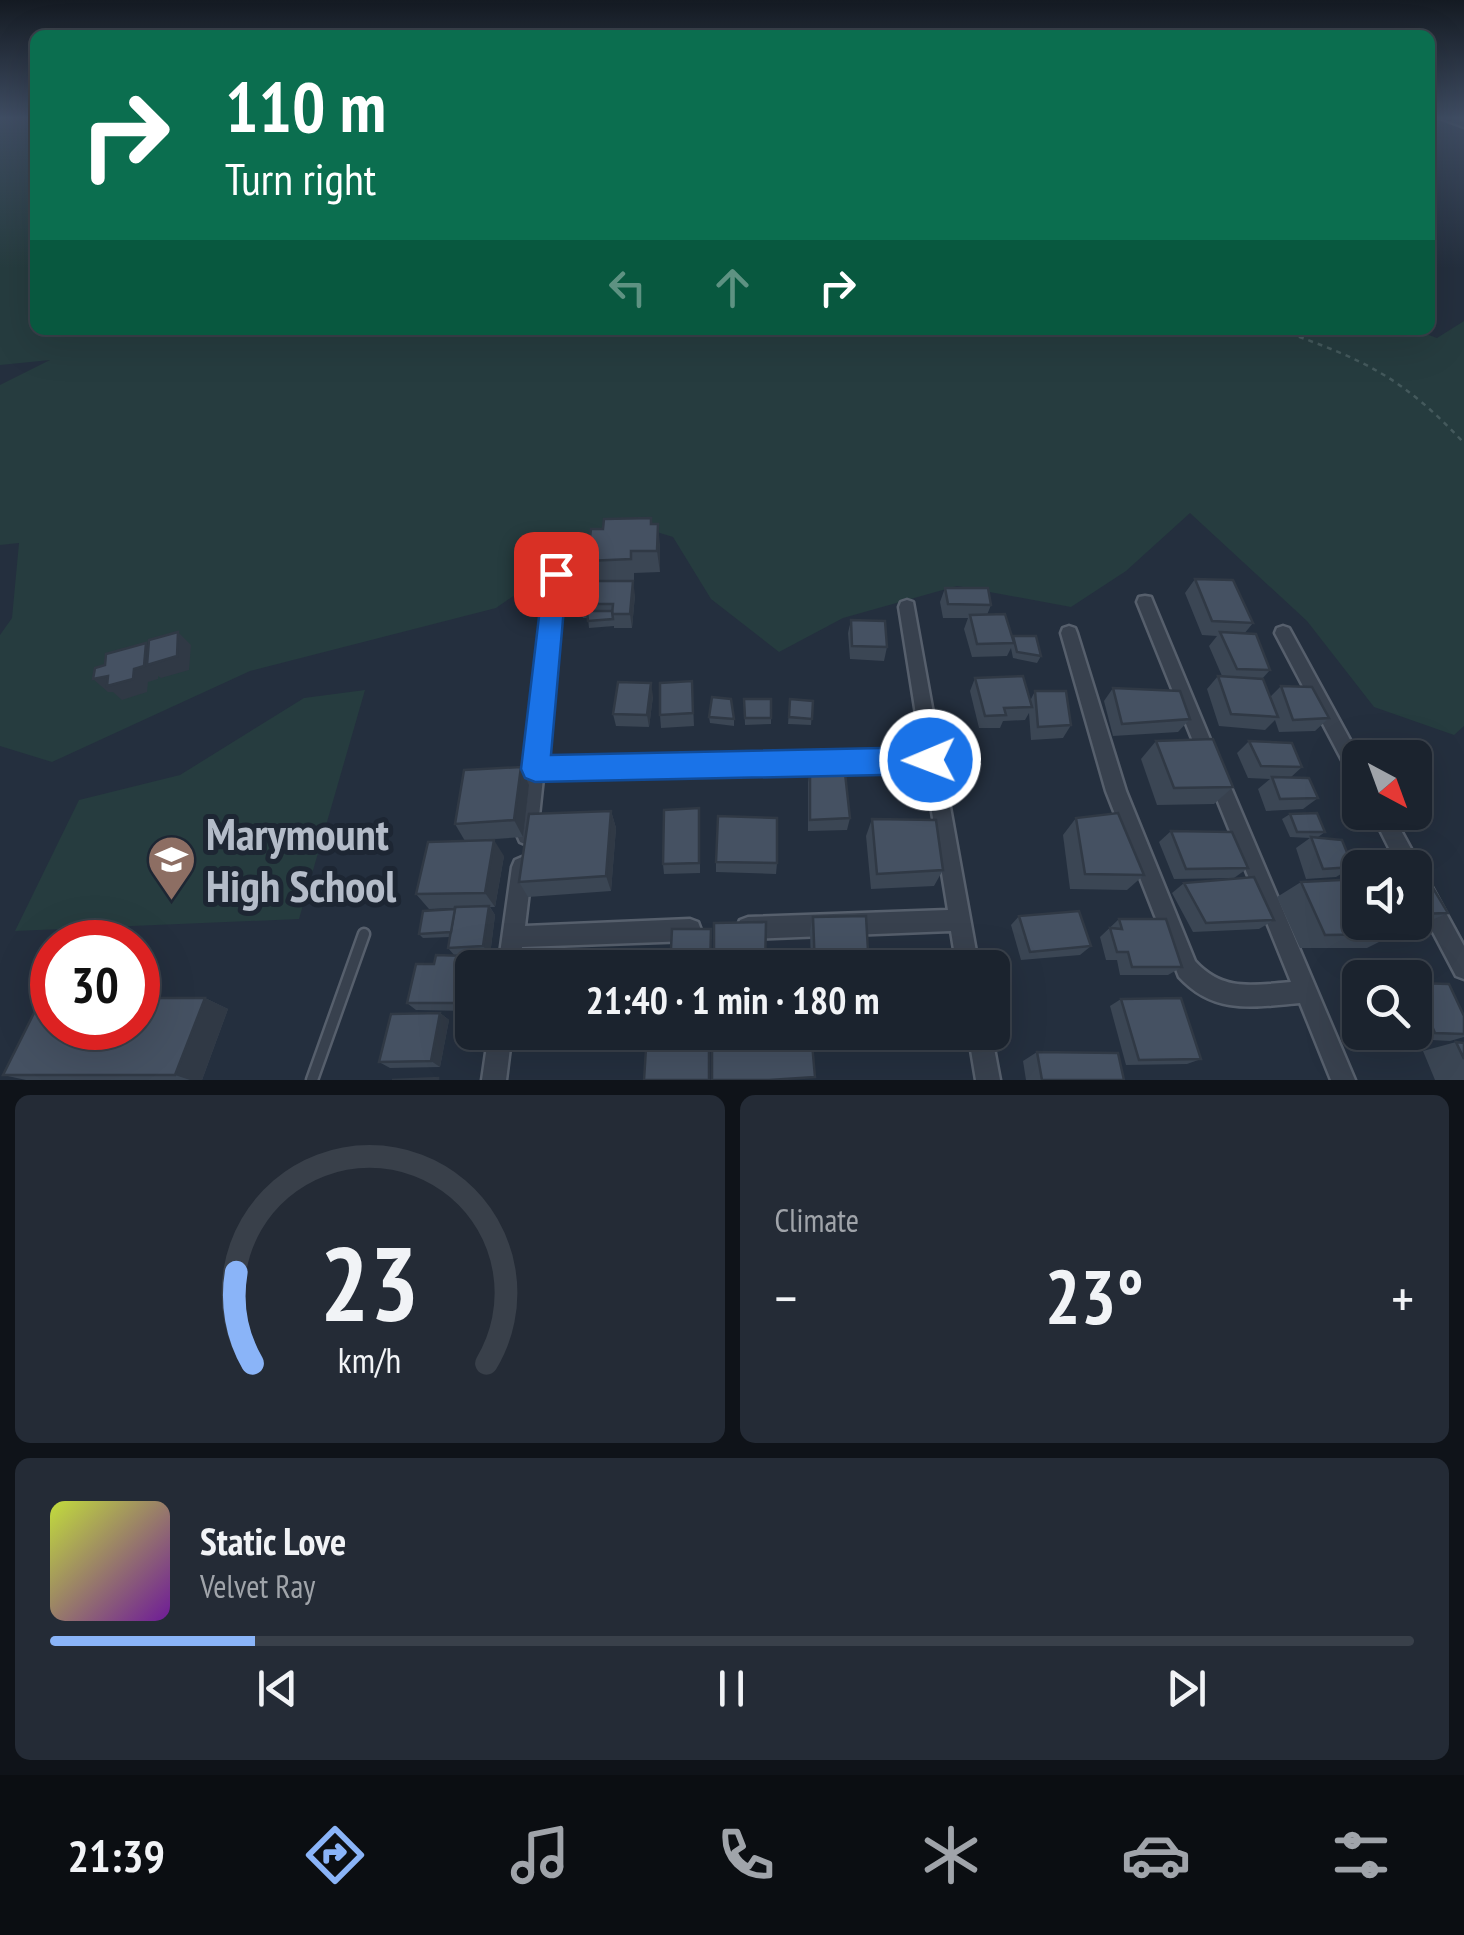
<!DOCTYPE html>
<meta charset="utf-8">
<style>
body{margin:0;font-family:"PT Sans Narrow",sans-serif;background:#242b36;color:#f1f3f6;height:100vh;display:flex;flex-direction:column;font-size:38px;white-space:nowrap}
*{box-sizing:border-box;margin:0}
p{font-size:32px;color:#a0a4aa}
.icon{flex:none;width:55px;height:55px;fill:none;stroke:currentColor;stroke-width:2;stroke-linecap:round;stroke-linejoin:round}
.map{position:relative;height:1080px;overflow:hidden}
.details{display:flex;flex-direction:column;gap:15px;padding:15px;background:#0f1319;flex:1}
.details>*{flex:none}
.banner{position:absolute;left:30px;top:30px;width:1405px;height:305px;border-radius:15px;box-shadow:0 10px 40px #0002,0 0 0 2px #39404a;background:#0b6e4f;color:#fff;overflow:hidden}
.needle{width:65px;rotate:139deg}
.buttons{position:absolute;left:1342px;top:740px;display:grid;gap:20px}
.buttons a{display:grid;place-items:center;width:90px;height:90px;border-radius:15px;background:#1b232e;box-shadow:0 10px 40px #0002,0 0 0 2px #39404a;font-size:50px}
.speed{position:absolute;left:30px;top:920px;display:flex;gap:20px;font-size:50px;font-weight:700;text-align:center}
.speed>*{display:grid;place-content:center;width:130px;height:130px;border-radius:50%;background:#1b232e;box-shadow:0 10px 40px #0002,0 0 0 2px #39404a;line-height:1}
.speed .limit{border:15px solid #d22;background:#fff;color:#111}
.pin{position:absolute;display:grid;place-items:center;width:85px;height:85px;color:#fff;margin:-42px;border-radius:20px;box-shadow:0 5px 15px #0006}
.me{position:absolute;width:110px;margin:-55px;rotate:269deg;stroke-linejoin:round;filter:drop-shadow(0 0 8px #0008)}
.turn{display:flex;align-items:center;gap:35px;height:210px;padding:0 30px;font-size:45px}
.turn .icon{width:130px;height:130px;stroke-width:2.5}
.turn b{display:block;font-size:70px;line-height:85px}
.lanes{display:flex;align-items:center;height:95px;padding:0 30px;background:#0003;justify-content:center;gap:50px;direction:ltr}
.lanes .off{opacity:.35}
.big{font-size:75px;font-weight:800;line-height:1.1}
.details .widget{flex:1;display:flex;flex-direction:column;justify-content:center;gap:15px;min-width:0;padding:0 35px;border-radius:15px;background:#242b36}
.details .dial{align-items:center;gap:0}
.dial svg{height:260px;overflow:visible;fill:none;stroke:#39404a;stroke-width:7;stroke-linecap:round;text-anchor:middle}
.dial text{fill:#f1f3f6;stroke:none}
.song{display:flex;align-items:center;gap:30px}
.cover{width:120px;height:120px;border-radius:15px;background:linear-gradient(135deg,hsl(70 70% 55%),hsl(280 70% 35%))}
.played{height:10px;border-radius:5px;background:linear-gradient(90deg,#8ab4f8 15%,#39404a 15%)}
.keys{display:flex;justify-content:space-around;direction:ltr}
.heat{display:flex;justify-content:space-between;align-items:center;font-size:55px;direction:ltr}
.details .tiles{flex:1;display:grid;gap:15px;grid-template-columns:1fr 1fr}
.widget:last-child{grid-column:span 2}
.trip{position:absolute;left:455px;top:950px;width:555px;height:100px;border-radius:15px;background:#1b232e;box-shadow:0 10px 40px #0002,0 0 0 2px #39404a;font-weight:800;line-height:100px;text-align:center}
.menu{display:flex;height:160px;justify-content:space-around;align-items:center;background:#0b0e12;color:#a0a4aa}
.menu .icon{width:70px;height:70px}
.menu .selected{color:#8ab4f8}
.menu b{font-size:45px;color:#f1f3f6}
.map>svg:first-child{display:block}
.green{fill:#263c3f}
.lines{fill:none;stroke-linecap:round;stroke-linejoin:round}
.service-casing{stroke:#565f6c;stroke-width:15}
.minor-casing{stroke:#565f6c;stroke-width:5}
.path{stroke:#44595c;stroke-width:2.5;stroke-dasharray:5 5;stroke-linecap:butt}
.service{stroke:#38414e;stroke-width:10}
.minor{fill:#38414e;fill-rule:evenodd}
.wall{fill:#3b4654}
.shaded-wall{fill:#303945}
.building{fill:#455162;stroke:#303945;stroke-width:2.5}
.route{fill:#1a73e8;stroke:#114b97;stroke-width:2.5}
.labels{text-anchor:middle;stroke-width:10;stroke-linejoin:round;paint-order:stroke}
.near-poi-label{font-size:45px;font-weight:bold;fill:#b4bcc9;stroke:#1d2633;text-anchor:start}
</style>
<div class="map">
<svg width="1464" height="1080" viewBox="0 0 1464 1080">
<rect width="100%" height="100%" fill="#242f3e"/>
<!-- green -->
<g class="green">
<polygon points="0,117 35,117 35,330 1415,330 1437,338 1464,321 1464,726 1454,735 1374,707 1307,621 1190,513 1126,571 1071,607 957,586 843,618 779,652 711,599 673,537 621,521 496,608 250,671 52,762 0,746 0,635 12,618 19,543 0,545 0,385 50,360 0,365"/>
<polygon points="365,690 299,919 15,931 79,800 180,775 304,698"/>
</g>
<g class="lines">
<defs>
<polyline id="service" points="312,1080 364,934"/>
<g id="minor">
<polygon points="1437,117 1448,117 1464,122 1464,127"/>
<polygon points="556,568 561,570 564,574 545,760 922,752 899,607 901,602 907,600 913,602 979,968 957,968 951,931 748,939 740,936 737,928 740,920 748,917 948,910 925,769 543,778 537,835 534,842 527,845 520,842 517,835 548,574 551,570"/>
<polygon points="1145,596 1151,597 1153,602 1217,756 1215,762 1208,765 1201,762 1199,756 1137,602 1139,597"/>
<path d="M 1069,626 L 1075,628 L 1077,633 L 1126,791 L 1195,961 C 1223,992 1253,985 1291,982 L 1208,777 L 1210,771 L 1217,768 L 1224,771 L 1355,1080 L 1331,1080 L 1300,1003 C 1253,1007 1214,1015 1179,977 L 1106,791 L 1061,633 L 1063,628 Z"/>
<polygon points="1283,626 1289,628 1360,758 1360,784 1353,781 1275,633 1277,628"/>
<polygon points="1371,812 1391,812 1464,946 1464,979 1456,976 1415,898 1415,868 1399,868"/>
<polygon points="522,857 529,860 532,867 525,926 690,919 698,922 701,930 698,938 690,941 522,947 520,968 498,968 512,867 515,860"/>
<polygon points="489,1032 512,1032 506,1080 482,1080"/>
<polygon points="968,1032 991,1032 1000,1080 976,1080"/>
</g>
</defs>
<!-- service casing -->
<use href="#service" class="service-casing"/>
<!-- minor casing -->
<use href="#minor" class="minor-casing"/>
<!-- path -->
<path class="path" d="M 1280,330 C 1365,360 1402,377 1464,443"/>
<!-- service -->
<use href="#service" class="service"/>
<!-- minor -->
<use href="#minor" class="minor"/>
</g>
<!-- wall -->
<g class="wall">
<polygon points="651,524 660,545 660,572 634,573 634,580 618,581 635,595 632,628 614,628 614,626 589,628 588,618 583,618 580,604 591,581 587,561"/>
<polygon points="1195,579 1253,623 1244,634 1270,670 1262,679 1270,697 1281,686 1329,718 1315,731 1279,732 1275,720 1265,730 1219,726 1207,689 1218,676 1222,676 1209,646 1217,636 1202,635 1185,593"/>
<polygon points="945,588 991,605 987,615 1012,638 1041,656 1037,663 1013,658 1011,648 1007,656 972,657 964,629 968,618 943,618 940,602"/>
<polygon points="851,620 887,647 884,661 850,659 848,633"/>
<polygon points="975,678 1030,701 1035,691 1071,725 1063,738 1031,740 1029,713 1025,720 1003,721 1000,728 979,728 970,691"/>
<polygon points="692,681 694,726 661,728 660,715"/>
<polygon points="1113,688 1190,719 1178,732 1113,736 1104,701"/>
<polygon points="653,696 649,727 616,726 613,714"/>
<polygon points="744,699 771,718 771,724 745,725"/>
<polygon points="790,699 813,701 811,725 788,724"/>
<polygon points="709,717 734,719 734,726 710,723"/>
<polygon points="1156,741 1233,787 1214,804 1157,805 1141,759"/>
<polygon points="1249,741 1302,767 1290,778 1318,798 1303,809 1266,811 1258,789 1270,779 1248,778 1237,753"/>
<polygon points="521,767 529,785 523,837 465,841 455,824"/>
<polygon points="810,770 850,818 847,830 808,831 808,782"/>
<polygon points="611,811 616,828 611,891 528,897 519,882"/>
<polygon points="1290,814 1325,832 1318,837 1353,867 1336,877 1306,879 1296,848 1310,838 1290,837 1282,819"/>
<polygon points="1076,818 1144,875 1127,890 1070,889 1063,835"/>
<polygon points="872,819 943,870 934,886 871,889 866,836"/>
<polygon points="700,820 700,873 664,874 663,864"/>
<polygon points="1171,831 1248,868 1234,878 1174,879 1159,842"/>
<polygon points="504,856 495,907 490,907 495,915 490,955 468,956 475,964 474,968 472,968 472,976 466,1011 416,1010 407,1003 434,964 455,956 448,948 450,937 423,938 419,934 455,908 429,909 416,894"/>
<polygon points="716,862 777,863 776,874 716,872"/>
<polygon points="1415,878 1448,913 1427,922 1389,924 1395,934 1367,948 1300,948 1277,897 1301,882 1360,922 1415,922"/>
<polygon points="1184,883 1274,920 1259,929 1193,932 1172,893"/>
<polygon points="1019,916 1091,946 1080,955 1021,960 1011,925"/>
<polygon points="813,917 869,968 811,968 810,930"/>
<polygon points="1119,919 1182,967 1168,975 1120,975 1117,960 1106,960 1100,937"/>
<polygon points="1415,983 1464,1016 1464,1037 1450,1041 1413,1039 1411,1032 1415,1032"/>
<polygon points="205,998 228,1009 202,1080 26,1080 3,1075"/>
<polygon points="1121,999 1201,1059 1187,1064 1126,1065 1110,1006"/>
<polygon points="440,1013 449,1020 440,1067 390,1068 379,1062"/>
<polygon points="591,1032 590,1042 536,1041 530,1035"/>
<polygon points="1456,1042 1464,1043 1464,1080 1435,1080 1423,1051"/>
<polygon points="1037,1052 1124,1080 1026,1080 1023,1061"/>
</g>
<!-- shaded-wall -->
<g class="shaded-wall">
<polygon points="658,524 660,545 660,572 657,551"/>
<polygon points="633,581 635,595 632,628 630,614"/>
<polygon points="178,632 191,645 189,670 161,678 158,676 158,679 148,682 147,692 122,700 113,692 108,692 93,679 134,669 146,643 160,656"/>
<polygon points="651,683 653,696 649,727 647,715"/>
<polygon points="521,767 529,785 523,837 514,820"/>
<polygon points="611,811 616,828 611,891 606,876"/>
<polygon points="494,840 504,856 495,907 485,893"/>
<polygon points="489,906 495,915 490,955 483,946"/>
<polygon points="467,956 475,964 474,968 472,968 472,976 466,1011 457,1003"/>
<polygon points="205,998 228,1009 202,1080 190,1080 175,1075"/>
<polygon points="440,1013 449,1020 440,1067 431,1061"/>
</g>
<!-- building -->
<g class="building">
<polygon points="651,518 651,524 658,524 657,551 631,551 631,559 587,561 591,529 603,529 604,519"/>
<polygon points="1195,579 1233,580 1253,623 1212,621"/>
<polygon points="583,581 633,581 630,614 612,614 613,604 580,604"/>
<polygon points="945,588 988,588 991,605 948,604"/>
<polygon points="587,611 612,611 613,619 588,621"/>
<polygon points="1005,614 1014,643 977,644 970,615"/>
<polygon points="851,620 885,621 887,647 852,646"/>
<polygon points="178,632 177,656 147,665 149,640"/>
<polygon points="1220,632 1256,634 1270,670 1237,669"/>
<polygon points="1013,636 1036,636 1041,656 1017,652"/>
<polygon points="146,643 144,666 134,669 133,679 107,686 108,676 93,679 95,668 105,665 106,654"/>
<polygon points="1023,676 1032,707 1004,708 1006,715 985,716 975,678"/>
<polygon points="1218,676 1263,679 1278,717 1231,714"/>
<polygon points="692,681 693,713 660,715 660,683"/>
<polygon points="618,682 651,683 647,715 613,714"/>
<polygon points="1281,686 1312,687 1329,718 1293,720"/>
<polygon points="1113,688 1180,691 1190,719 1122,724"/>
<polygon points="1035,691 1066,691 1071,725 1038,727"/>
<polygon points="712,697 731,699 734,719 709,717"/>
<polygon points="744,699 771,699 771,718 745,718"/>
<polygon points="790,699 813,701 812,719 789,717"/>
<polygon points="1213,739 1233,787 1174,788 1156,741"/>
<polygon points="1249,741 1292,743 1302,767 1261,766"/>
<polygon points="521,767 514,820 455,824 464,770"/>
<polygon points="810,770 845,773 850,818 810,820"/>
<polygon points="1272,777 1309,778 1318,798 1280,799"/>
<polygon points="699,808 699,863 663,864 664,810"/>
<polygon points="611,811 606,876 519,882 529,814"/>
<polygon points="1118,813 1144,875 1085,874 1076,818"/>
<polygon points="1317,813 1325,832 1297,832 1290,814"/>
<polygon points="718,816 777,818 777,863 716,862"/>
<polygon points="872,819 936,820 943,870 877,874"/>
<polygon points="1171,831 1232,832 1248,868 1186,869"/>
<polygon points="1311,837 1342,840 1353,867 1323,869"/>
<polygon points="494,840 485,893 416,894 428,842"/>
<polygon points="1254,877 1274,920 1206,923 1184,883"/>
<polygon points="1415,878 1427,878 1448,913 1415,914"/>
<polygon points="1360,879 1360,922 1389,922 1395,934 1325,935 1301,882"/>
<polygon points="489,906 483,946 448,948 455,907"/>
<polygon points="455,909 451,932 419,934 423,911"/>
<polygon points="1079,911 1091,946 1030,952 1019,916"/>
<polygon points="866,916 869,968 815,968 813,917"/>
<polygon points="1119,919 1166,919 1182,967 1132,967 1128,952 1117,952 1110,928 1122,929"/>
<polygon points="766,922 765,968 714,968 714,923"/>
<polygon points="672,929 711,929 710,968 670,968"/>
<polygon points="436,955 467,956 457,1003 407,1003 416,964 434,964"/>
<polygon points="1415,983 1449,984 1464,1016 1464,1034 1435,1033 1415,988"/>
<polygon points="42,997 52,997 52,1028 138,1028 138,998 205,998 175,1075 3,1075"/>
<polygon points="1181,998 1201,1059 1139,1060 1121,999"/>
<polygon points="440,1013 431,1061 379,1062 391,1014"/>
<rect x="530" y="1032" width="56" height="3"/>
<polygon points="647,1032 709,1032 709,1080 644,1080"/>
<polygon points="712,1032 811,1032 815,1077 769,1080 712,1080"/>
<polygon points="1456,1042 1464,1043 1464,1059"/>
<polygon points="1037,1052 1118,1053 1124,1080 1042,1080"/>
<polygon points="438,1078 438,1080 392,1080"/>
</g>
<!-- sky -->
<linearGradient id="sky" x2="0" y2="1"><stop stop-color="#141a22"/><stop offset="0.44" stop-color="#3f4d63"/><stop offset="1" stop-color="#3f4d63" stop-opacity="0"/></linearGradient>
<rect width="1464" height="268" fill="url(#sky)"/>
<!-- route -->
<polygon class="route" points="556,565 564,568 567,574 551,755 930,747 940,751 944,760 940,770 930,774 535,782 525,778 521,769 544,574 547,568"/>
<!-- icons -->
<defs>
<symbol id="school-pin" viewBox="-11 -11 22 30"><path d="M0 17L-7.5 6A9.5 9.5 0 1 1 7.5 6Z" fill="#8d6e63" stroke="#1d2633"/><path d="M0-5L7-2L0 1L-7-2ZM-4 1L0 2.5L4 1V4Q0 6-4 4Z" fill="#fff"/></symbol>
</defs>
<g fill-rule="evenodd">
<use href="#school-pin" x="144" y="832" width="55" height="75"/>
</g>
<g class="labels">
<!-- near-poi labels -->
<g class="near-poi-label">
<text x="206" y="850">Marymount<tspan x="206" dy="52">High School</tspan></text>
</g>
</g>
</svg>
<div class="buttons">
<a><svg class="needle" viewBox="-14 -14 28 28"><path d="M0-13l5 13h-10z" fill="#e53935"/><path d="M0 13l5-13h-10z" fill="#a0a4aa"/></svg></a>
<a><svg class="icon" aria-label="sound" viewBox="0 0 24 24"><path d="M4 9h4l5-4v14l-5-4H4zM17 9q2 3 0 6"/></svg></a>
<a><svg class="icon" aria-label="search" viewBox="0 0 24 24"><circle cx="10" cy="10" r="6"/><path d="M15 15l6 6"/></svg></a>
</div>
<div class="speed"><div class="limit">30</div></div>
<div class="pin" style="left:556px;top:574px;background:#d93025"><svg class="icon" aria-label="arrive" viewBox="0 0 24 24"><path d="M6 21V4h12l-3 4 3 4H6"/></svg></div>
<svg class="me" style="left:930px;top:760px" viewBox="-20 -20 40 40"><circle r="17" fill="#1a73e8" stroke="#fff" stroke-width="3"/><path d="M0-11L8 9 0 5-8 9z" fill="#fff"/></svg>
<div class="trip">21:40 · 1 min · 180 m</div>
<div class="banner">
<div class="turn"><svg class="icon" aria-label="right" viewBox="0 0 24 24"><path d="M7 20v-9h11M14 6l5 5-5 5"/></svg><div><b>110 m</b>Turn right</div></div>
<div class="lanes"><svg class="icon off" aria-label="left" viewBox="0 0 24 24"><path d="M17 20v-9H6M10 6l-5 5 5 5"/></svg><svg class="icon off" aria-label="ahead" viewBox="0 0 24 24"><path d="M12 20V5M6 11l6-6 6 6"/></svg><svg class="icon" aria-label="right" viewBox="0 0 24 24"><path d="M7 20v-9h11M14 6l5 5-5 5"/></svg></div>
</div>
</div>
<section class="details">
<div class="tiles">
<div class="widget dial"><svg viewBox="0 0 100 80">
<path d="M14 69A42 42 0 1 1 86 69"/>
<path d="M14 69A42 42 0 0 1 9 41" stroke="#8ab4f8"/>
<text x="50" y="56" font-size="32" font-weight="700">23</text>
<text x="50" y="72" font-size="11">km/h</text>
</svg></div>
<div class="widget"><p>Climate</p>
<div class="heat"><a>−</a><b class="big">23°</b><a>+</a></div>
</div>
<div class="widget">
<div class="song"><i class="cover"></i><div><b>Static Love</b><p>Velvet Ray</p></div></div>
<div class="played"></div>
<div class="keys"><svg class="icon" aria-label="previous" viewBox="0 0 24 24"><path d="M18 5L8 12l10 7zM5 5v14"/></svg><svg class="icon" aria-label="pause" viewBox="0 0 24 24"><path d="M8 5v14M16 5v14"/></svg><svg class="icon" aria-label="next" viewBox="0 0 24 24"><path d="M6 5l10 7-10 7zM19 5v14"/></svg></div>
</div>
</div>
</section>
<nav class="menu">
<b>21:39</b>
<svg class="icon selected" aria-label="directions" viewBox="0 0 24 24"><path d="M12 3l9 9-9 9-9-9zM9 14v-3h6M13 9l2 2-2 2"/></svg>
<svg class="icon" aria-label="music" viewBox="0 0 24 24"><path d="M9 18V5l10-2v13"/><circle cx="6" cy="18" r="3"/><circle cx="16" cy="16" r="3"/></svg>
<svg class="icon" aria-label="phone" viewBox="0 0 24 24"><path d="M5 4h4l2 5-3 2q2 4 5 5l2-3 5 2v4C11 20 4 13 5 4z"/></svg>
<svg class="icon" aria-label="climate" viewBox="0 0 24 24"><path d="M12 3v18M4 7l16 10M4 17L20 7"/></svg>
<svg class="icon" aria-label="car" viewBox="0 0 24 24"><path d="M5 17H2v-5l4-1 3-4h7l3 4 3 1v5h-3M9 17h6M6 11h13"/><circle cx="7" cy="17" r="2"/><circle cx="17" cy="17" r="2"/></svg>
<svg class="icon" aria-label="filters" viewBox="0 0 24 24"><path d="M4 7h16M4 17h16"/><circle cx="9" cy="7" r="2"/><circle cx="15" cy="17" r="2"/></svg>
</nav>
